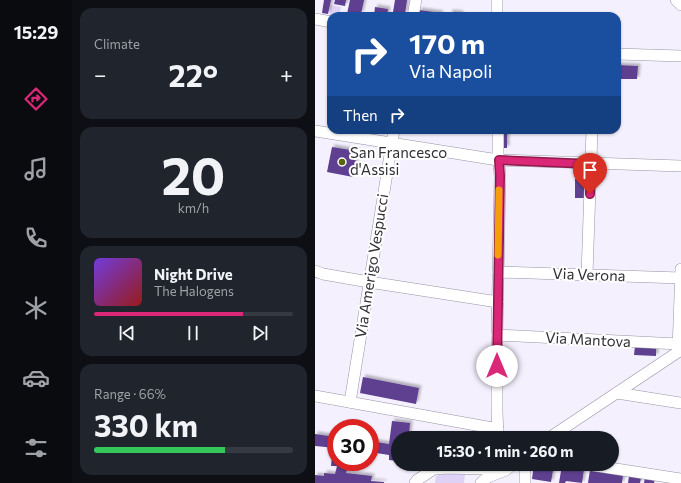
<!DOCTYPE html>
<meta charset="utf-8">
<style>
body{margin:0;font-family:Commissioner,sans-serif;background:#20242c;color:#f1f3f6;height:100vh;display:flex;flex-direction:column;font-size:15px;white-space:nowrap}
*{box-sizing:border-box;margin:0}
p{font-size:13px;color:#9ea1a6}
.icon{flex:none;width:22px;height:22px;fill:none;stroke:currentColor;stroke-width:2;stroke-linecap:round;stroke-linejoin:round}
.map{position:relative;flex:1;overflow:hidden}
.panel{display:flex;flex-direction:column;gap:8px;padding:8px;background:#0d0f14;width:243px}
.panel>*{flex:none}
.hud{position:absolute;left:12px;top:12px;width:294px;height:122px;border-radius:12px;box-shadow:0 1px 3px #0004;background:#1a4fa0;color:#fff;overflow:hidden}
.speed{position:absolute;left:12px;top:419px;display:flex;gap:8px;font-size:20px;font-weight:700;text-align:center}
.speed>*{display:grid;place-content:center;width:52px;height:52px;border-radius:50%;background:#171b24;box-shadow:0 1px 3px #0004;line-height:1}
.speed .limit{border:6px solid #d22;background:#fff;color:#111}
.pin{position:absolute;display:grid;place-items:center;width:34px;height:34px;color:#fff;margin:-41px -17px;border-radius:50% 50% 50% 0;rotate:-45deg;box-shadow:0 0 4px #0007}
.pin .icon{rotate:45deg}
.me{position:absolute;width:44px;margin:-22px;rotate:0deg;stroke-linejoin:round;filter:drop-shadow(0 0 3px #0008)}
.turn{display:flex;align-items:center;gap:14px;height:84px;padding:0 16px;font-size:18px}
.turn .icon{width:52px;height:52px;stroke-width:2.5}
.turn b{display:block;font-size:28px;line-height:34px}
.then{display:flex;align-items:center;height:38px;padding:0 16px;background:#0003;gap:8px;font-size:15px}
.big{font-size:30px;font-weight:700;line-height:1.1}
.panel .widget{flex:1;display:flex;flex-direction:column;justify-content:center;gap:6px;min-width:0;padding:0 14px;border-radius:12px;background:#20242c}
.panel .dial{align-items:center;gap:0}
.dial b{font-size:52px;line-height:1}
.song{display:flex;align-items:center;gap:12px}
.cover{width:48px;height:48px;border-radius:6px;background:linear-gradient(135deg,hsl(260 70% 55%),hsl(0 70% 35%))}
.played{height:4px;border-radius:2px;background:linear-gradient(90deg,#db2777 75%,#363941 75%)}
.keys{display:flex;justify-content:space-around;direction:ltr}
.heat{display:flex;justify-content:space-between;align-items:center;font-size:22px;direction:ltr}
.charge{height:6px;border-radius:3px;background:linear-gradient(90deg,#34c759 66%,#363941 0)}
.trip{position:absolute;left:76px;top:431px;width:228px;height:40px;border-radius:20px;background:#171b24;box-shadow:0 1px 3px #0004;font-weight:700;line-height:40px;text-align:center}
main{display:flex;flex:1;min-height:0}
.tab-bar{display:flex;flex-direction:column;width:72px;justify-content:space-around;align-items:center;background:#090b0e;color:#9ea1a6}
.tab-bar .icon{width:28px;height:28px}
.tab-bar .on{color:#db2777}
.tab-bar b{font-size:18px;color:#f1f3f6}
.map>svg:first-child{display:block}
.green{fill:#ded3f7}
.building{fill:#5e3f90;filter:url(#shadow)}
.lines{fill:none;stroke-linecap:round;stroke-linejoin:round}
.minor-casing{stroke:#9894a4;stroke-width:12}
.minor{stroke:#fff;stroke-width:11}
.route-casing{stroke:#8e194d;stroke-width:10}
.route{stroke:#db2777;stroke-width:7}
.slow{stroke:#f59e0b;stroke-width:7}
.poi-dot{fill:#58650a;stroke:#fff;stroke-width:1.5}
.labels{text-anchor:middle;stroke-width:4;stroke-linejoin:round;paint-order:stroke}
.poi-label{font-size:15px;fill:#313036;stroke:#fff;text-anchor:start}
.street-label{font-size:15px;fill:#313036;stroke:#fff}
</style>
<main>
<nav class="tab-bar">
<b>15:29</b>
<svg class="icon on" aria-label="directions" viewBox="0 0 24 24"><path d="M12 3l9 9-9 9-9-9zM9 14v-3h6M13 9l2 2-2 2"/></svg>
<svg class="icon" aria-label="music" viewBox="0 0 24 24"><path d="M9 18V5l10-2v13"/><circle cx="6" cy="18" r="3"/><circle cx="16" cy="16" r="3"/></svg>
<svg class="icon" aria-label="phone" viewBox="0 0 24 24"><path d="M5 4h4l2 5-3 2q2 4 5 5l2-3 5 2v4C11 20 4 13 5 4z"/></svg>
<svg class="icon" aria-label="climate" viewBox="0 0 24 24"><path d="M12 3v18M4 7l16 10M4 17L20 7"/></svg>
<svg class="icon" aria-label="car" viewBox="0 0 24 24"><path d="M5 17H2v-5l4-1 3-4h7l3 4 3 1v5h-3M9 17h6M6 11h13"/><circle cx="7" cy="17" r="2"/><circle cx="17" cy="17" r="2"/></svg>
<svg class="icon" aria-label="filters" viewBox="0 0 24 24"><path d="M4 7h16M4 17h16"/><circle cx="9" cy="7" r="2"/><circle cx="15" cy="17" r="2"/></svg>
</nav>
<section class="panel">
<div class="widget"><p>Climate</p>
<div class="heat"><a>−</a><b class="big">22°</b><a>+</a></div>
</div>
<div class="widget dial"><b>20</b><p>km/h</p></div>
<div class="widget">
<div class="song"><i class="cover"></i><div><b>Night Drive</b><p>The Halogens</p></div></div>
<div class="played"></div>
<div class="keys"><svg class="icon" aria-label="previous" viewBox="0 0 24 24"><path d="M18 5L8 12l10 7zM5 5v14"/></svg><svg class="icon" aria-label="pause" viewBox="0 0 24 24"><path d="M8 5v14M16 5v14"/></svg><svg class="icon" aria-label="next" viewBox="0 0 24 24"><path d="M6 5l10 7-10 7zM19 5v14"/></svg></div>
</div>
<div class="widget"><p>Range · 66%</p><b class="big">330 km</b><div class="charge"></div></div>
</section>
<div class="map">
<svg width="366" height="483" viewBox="0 0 366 483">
<defs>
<filter id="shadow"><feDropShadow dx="2.5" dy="-2.5" stdDeviation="1" flood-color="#0004"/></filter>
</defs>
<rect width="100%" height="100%" fill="#f4f0fe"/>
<!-- green -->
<g class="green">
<polygon points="16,5 26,7 24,16 14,16"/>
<polygon points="130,473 150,474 149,483 120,483 121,476"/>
</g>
<!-- building -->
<g class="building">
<polygon points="9,0 16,0 13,14 7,13"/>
<polygon points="20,0 31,0 30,6 19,4"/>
<polygon points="35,0 49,0 46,14 41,13 40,16 32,14"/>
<polygon points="80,0 92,0 90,14 78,12"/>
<polygon points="60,7 73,9 72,16 59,16"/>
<polygon points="104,10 126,13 125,16 103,16"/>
<polygon points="135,12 146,13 146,16 135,16"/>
<polygon points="302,65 323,66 322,79 302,79"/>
<rect x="187" y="130" width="5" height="18"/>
<polygon points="17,147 42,151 38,177 12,172"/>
<polygon points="260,179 272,180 271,198 260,198"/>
<polygon points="320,346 341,347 341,356 319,355"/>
<polygon points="48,377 104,388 101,404 45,393"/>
<polygon points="77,421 95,423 94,436 88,436 87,438 83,438 83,461 74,460 74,455 55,452 55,441 74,444"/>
<polygon points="0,434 21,437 21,448 0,446"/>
<polygon points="17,456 21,456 21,462 44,462 44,465 43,467 40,468 33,466 31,473 57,476 56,481 69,482 69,483 0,483 0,475 9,476 9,473 20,474 22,466 16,466"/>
<polygon points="219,464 239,464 236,482 217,479"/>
<polygon points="247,465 269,469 267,483 251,481 250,483 244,483"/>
<polygon points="275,470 308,475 307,483 273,483"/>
<polygon points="314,476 326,478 325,483 313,483"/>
<polygon points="330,477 340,478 339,483 329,483"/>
</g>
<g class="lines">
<defs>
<g id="minor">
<polyline points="182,0 182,16"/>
<polyline points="361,0 366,5"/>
<polyline points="98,16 101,0"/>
<polyline points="0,19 16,22"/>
<polyline points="302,54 366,56"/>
<polyline points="183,130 183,153 185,176 182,335 182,412 183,438"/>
<polyline points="0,131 183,160 366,166"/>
<polyline points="0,271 8,274 54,282 183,302"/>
<polyline points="183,272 366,278"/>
<polyline points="272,275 277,130"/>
<polyline points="182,335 364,344"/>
<polyline points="363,350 366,269"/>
<polyline points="302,393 366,403"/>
<polyline points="0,396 183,429"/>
<polyline points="35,402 79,130"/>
<polyline points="234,438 366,350"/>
<polyline points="269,464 366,479"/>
<polyline points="100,483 102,480 119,469 132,468 167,469 178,464"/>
<polyline points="166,483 173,477 191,470 197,465"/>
<polyline points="210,483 210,466"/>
</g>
</defs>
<!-- minor casing -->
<use href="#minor" class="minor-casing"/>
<!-- minor -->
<use href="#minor" class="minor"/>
</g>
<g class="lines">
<defs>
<polyline id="route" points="182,366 185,176 184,160 276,164 275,194"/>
</defs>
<!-- route casing -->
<use href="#route" class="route-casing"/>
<!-- route -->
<use href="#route" class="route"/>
<!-- slow -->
<polyline class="slow" points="183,255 184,190"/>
</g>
<!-- markers -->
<circle class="poi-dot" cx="27" cy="162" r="4"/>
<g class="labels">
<!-- poi labels -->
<g class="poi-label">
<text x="35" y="158">San Francesco<tspan x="35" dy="17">d'Assisi</tspan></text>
</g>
<!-- street labels -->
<g class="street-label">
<text transform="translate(57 266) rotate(-81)" y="5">Via Amerigo Vespucci</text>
<text transform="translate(274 275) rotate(2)" y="5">Via Verona</text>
<text transform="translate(273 340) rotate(3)" y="5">Via Mantova</text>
</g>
</g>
</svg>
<div class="speed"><div class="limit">30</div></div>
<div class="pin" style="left:275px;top:194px;background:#d93025"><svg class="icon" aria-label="arrive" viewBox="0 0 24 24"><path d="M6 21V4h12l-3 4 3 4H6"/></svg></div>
<svg class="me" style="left:182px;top:366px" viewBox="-20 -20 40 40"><circle r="19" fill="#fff"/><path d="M0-13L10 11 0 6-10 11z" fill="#db2777"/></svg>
<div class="trip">15:30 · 1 min · 260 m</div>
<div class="hud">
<div class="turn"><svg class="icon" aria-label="right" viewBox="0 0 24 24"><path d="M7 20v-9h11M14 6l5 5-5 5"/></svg><div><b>170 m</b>Via Napoli</div></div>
<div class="then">Then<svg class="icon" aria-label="right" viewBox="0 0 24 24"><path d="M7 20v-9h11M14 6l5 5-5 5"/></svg></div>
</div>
</div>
</main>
